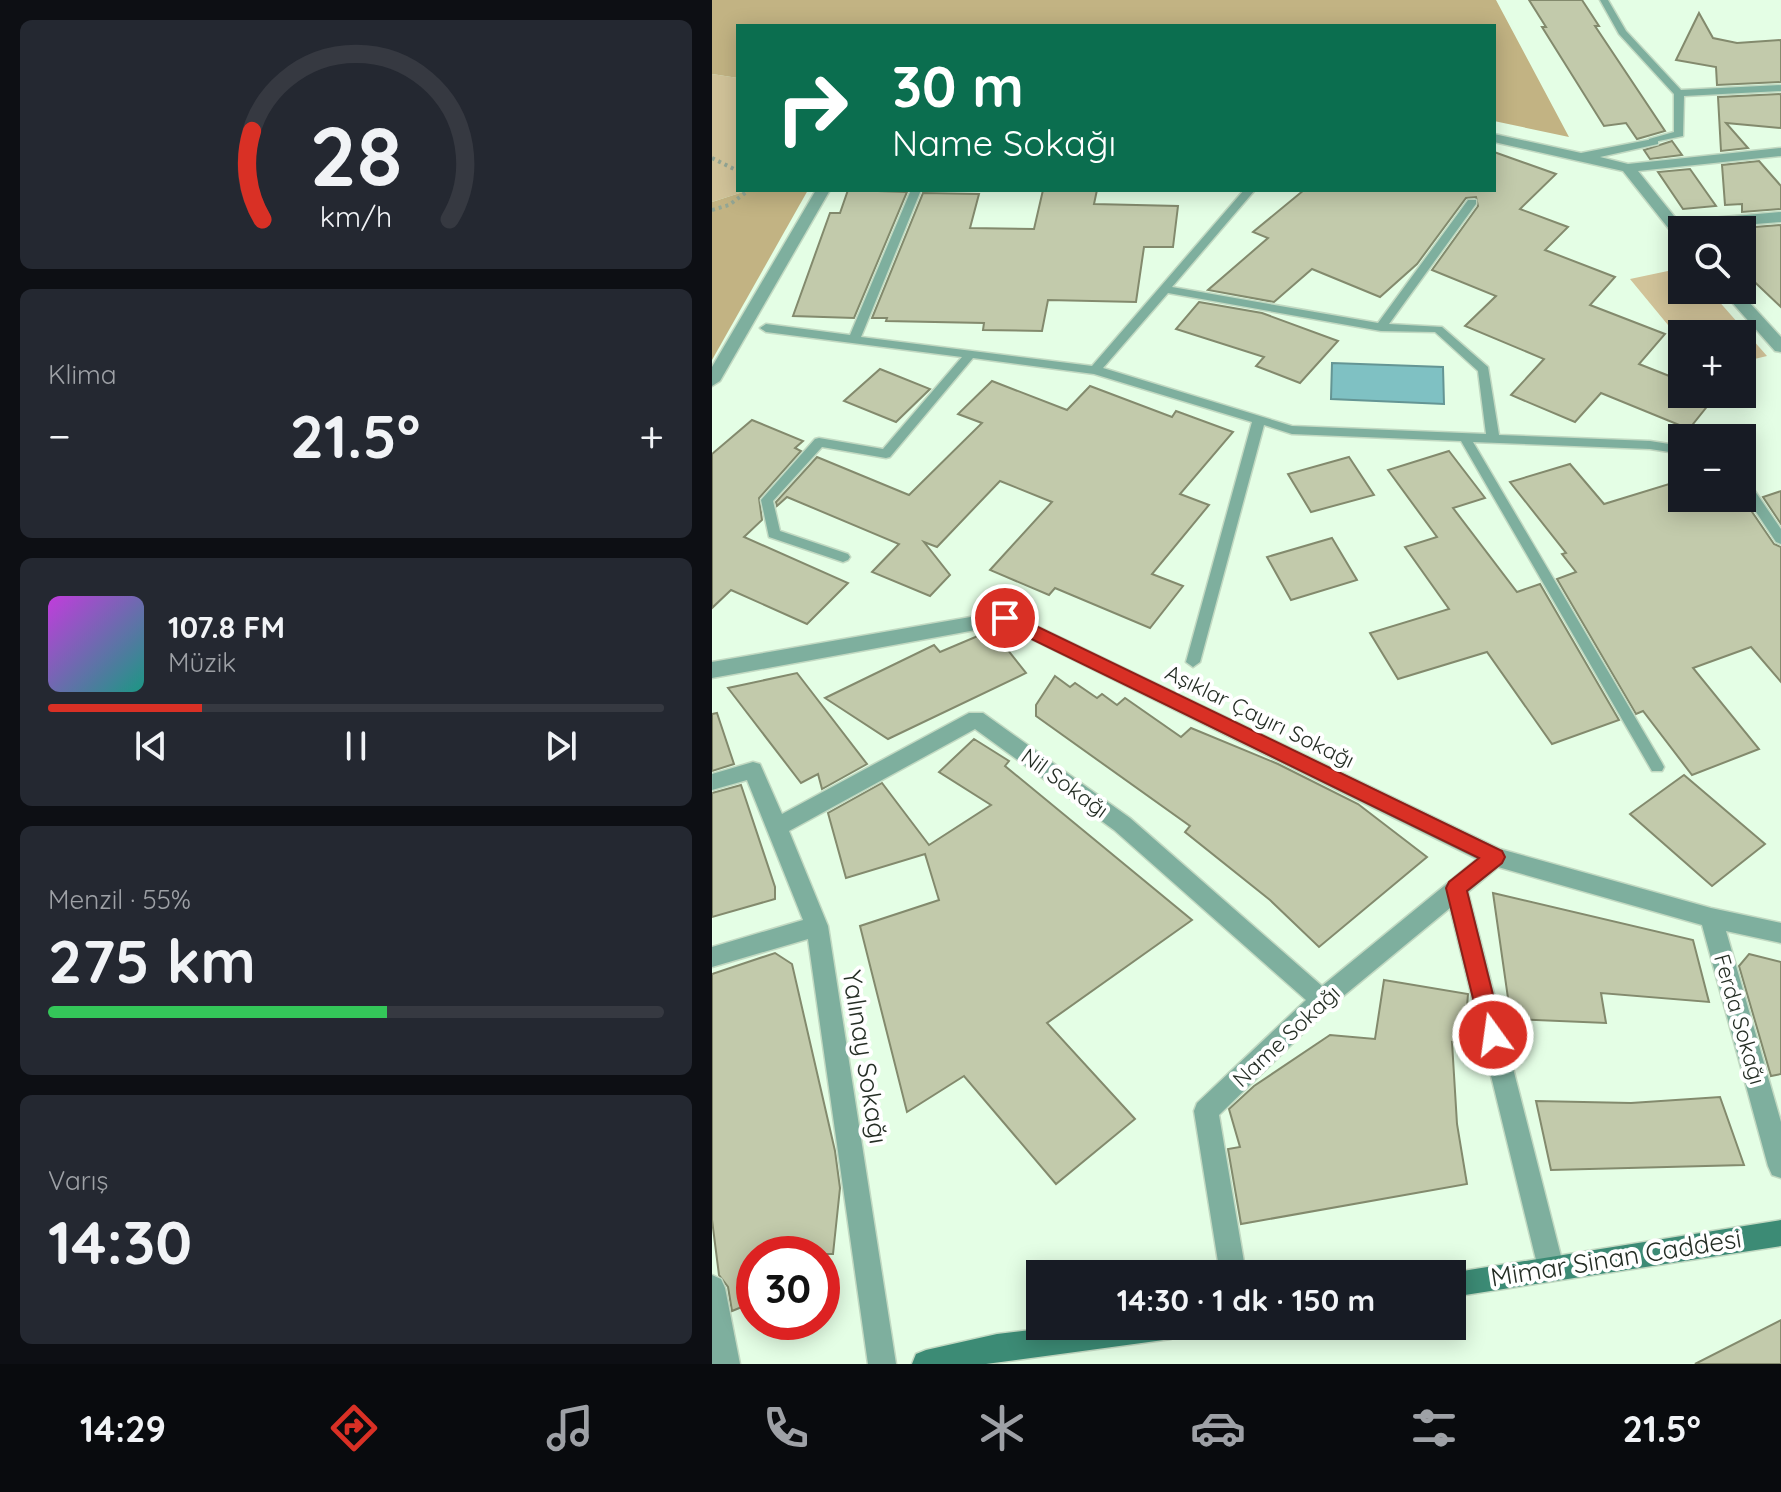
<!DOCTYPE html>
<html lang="tr">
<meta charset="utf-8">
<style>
body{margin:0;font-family:Quicksand,sans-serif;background:#242831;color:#f1f3f6;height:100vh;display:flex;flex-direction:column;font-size:30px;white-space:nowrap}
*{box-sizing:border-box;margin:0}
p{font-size:26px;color:#9ea1a6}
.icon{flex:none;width:44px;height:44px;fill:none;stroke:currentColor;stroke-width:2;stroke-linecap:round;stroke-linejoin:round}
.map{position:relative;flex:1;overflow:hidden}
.panel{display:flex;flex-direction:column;gap:20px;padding:20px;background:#0d0f14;width:712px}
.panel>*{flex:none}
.top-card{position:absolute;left:24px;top:24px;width:760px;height:168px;border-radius:0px;box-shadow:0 4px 20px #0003;background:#0b6e4f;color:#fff;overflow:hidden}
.tools{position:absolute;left:956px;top:216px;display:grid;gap:16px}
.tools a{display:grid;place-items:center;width:88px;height:88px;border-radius:0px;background:#171b24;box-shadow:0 4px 20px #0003;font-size:40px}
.speed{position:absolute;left:24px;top:1236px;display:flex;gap:16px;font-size:40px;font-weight:700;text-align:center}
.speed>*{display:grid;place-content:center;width:104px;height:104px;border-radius:50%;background:#171b24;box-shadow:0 4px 20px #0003;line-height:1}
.speed .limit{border:12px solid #d22;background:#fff;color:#111}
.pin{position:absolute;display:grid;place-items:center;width:68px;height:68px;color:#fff;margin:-34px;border:4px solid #fff;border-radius:50%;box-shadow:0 2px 8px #0007}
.me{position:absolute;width:88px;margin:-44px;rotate:346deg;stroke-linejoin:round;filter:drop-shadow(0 0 6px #0008)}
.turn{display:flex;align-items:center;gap:28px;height:168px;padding:0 24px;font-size:36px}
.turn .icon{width:104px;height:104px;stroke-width:2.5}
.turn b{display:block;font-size:56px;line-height:68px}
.big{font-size:60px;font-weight:700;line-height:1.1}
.panel .tile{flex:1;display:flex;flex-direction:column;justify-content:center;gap:12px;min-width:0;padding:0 28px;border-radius:12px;background:#242831}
.panel .dial{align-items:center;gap:0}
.dial svg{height:208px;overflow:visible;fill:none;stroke:#363941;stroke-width:7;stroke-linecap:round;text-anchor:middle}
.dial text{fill:#f1f3f6;stroke:none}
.song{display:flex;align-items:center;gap:24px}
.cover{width:96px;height:96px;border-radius:12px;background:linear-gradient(135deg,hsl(290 70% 55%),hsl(170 70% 35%))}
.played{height:8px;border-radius:4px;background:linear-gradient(90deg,#d93025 25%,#363941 25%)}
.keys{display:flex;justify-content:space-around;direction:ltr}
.heat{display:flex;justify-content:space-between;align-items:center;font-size:44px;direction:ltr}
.charge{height:12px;border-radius:6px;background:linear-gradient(90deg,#34c759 55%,#363941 0)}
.trip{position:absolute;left:314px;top:1260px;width:440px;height:80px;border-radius:0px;background:#171b24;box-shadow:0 4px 20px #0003;font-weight:700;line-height:80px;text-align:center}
.tabs{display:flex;height:128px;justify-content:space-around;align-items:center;background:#090b0e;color:#9ea1a6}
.tabs .icon{width:56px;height:56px}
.tabs .selected{color:#d93025}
.tabs b{font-size:36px;color:#f1f3f6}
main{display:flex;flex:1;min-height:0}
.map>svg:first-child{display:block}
.green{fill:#d1c399}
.forest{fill:#c2b383}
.water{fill:#7fc1c3;stroke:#649594;stroke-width:2}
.building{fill:#c2caab;stroke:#838a6d;stroke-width:2}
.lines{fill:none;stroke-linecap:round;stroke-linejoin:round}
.service-casing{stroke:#c2d9c2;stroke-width:3}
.minor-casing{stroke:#c2d9c2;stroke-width:3}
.secondary-casing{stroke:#c2d9c2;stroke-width:3}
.path{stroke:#94a795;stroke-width:4;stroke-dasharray:3 4;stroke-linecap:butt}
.service{fill:#7eaf9e;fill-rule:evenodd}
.minor{fill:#7eaf9e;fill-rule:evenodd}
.secondary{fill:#3c8b75;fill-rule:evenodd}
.route{fill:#d93025;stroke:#8d1f18;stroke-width:2}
.labels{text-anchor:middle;stroke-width:8;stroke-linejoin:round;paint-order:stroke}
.street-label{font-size:22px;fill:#252e25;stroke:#fff}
.near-street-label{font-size:26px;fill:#252e25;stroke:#fff}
</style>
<main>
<section class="panel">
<div class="tile dial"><svg viewBox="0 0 100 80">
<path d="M14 69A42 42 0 1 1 86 69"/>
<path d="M14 69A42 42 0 0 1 10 35" stroke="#d93025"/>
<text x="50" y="56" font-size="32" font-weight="700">28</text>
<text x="50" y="72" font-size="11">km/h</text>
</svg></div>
<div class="tile"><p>Klima</p>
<div class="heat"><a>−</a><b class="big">21.5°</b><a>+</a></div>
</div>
<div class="tile">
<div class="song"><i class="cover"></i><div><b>107.8 FM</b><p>Müzik</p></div></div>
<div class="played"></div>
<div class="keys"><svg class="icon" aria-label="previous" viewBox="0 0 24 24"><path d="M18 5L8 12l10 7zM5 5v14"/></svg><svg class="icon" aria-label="pause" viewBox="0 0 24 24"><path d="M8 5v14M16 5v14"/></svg><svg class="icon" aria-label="next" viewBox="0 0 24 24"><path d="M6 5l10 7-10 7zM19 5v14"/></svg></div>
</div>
<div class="tile"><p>Menzil · 55%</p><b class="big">275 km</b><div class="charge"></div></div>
<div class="tile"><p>Varış</p><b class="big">14:30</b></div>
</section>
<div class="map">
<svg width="1069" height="1364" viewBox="0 0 1069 1364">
<rect width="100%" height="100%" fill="#e4fee5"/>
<!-- green -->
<g class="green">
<polygon points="0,74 26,78 26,190 37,190 0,202"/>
<polygon points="970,268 970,290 997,290 1055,356 1030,362 1030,334 970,334 970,342 918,279"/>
</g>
<!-- forest -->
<g class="forest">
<polygon points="0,0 784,0 857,137 782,121 782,26 26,26 26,78 0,74"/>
<polygon points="37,190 96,190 0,360 0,202"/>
</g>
<!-- water -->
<polygon class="water" points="620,363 731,367 732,404 619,399"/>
<!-- building -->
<g class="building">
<polygon points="817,0 870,0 887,26 883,26 953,131 925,139 914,123 892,126 830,27 834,27"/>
<polygon points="987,13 1001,38 1025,43 1069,40 1069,82 1005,85 1004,67 964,60"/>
<polygon points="1069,94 1069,128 1014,123 1036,148 1009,151 1006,97"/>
<polygon points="960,141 970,155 938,159 932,150"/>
<polygon points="782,152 844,174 808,209 856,227 833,250 903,277 878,305 953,334 927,364 970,381 970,394 1005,394 977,429 889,393 863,422 799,395 832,359 753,326 784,296 720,270 766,206 764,197 754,198 705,264 668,297 600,269 562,302 496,290 556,238 541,232 592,190 782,190"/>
<polygon points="1047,161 1069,186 1069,209 1030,212 1030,204 1013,205 1010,165"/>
<polygon points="978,169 1004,206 971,209 946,172"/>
<polygon points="136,190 195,192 142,318 81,316 118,213 128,213"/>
<polygon points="331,190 385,190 382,204 466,206 461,247 432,247 424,302 336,300 330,331 271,330 272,323 174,321 175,318 160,318 211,193 267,194 258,228 322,229"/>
<polygon points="1069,225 1069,307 1030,270 1030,228"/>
<polygon points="487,302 550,313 626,341 588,383 544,366 552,357 464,329"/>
<polygon points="168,369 218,389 184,422 132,401"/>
<polygon points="280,381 355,410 378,386 460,417 464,411 521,432 468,494 497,505 440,574 471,586 438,628 343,588 337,595 278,570 340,502 288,481 225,547 212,542 238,575 218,596 160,572 187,544 75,497 65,506 64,502 105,457 197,495 270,423 246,414"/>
<polygon points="40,420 91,441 83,448 89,451 47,498 50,520 32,537 136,583 95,624 19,590 0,608 0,454"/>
<polygon points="737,451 773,498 741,508 805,592 828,584 907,720 840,744 775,652 686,679 658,633 737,609 693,547 725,537 676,470"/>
<polygon points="637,457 662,495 599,512 576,474"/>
<polygon points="858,464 892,504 970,480 970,498 1013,498 1021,507 1034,503 1062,544 1069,547 1069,682 1039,647 981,668 1047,749 980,775 931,711 924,714 845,579 864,572 850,554 854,553 798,482"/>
<polygon points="1069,491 1069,524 1051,497"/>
<polygon points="620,538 645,580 579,600 555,557"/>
<polygon points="280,630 314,673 176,739 113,698 222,645 228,652"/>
<polygon points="85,673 155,764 110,789 106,774 89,783 16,688"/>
<polygon points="343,676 358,687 363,683 385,698 390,694 405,705 413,698 469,737 479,728 566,764 646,804 715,857 607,947 558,900 473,832 478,826 324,716 324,705"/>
<polygon points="5,713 22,764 0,771 0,714"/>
<polygon points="262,739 297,761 293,766 480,920 335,1023 423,1119 344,1184 252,1076 195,1112 148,926 227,900 213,854 134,878 116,813 170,783 217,845 279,805 227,772"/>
<polygon points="972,775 1053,844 1000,886 918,814"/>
<polygon points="29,785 63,887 63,899 0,917 0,793"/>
<polygon points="781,893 981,940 997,1002 889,993 894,1023 799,1019"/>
<polygon points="63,953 80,964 123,1151 128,1188 121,1254 42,1254 42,1302 20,1311 16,1287 7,1275 0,1220 0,974"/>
<polygon points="1037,954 1069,962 1069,1074 1059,1076 1027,966"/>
<polygon points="672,980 756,994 752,1044 740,1042 745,1124 755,1184 529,1224 516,1149 528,1147 517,1109 542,1086 618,1035 663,1039"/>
<polygon points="1008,1097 1032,1165 839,1170 824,1101 919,1103"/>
<polygon points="1069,1320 1069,1364 983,1364"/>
</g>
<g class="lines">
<defs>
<g id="service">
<polygon points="888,0 896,0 914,31 969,90 1069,85 1069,91 972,96 971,136 937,143 937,139 962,132 962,94 907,34"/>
<path d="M 199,190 L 209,190 L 149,337 L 380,366 L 532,190 L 543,190 L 460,287 L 666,323 L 756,200 L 764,200 L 764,204 L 677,324 L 730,327 L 776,367 L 787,435 L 938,441 L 970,446 L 970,454 L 938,449 L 761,442 L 950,763 L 952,767 L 950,771 L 940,771 L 749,441 L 580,434 L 552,425 L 488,662 L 481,667 L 474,662 L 540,422 L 382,374 L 261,358 L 178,457 L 174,458 L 110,447 L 61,501 L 68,531 L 136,554 L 138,557 L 136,560 L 131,562 L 57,537 L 49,500 L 103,439 L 107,438 L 171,449 L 250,357 L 54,332 L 48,328 L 54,324 L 138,335 ZM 456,293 L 669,331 L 723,332 L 766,371 L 774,434 L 580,426 L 391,368 Z"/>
<polygon points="1030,477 1034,478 1069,529 1069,544 1064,542 1030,491"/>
</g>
<g id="minor">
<polygon points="782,134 869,153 946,138 946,144 888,157 916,164 1069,148 1069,156 926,171 966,221 1069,212 1069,222 970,230 970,241 965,239 911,171 782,142"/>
<polygon points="104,190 118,190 8,381 0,386 0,367"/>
<polygon points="1009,290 1026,290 1069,337 1069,352 1063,351"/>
<polygon points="293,611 788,849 999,908 1069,923 1069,943 1014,931 1069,1122 1069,1178 1060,1175 1056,1166 990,925 786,867 756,892 852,1268 848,1277 839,1281 830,1277 826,1268 738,908 618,1007 507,1115 534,1274 508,1274 482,1111 485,1103 594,1000 402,830 263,729 77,831 116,926 184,1364 156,1364 96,939 0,967 0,947 91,920 35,780 0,790 0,774 41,762 48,764 70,814 257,713 271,713 418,818 610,986 765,859 291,625 0,678 0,662"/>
<polygon points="0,1275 9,1279 13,1288 28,1364 0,1364"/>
</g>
<g id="secondary">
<polygon points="1069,1220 1069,1246 740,1297 740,1274 732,1274"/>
<polygon points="352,1326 472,1326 468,1335 459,1339 274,1364 200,1364 204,1354 214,1350 285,1334"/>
</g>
</defs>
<!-- service casing -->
<use href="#service" class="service-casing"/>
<!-- minor casing -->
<use href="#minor" class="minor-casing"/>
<!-- secondary casing -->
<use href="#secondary" class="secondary-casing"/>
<!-- path -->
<g class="path">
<polyline points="0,158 26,171"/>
<polyline points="0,210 17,205 37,190"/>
</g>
<!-- service -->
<use href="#service" class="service"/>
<!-- minor -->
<use href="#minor" class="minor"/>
<!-- secondary -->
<use href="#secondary" class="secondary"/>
</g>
<!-- route -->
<polygon class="route" points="293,611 790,851 793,857 790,863 755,891 791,1035 788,1042 781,1044 773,1042 770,1035 734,888 737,882 767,858 287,623 284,618 287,613"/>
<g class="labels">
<!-- street labels -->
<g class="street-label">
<text transform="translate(548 716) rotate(26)" y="8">Aşıklar Çayırı Sokağı</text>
<text transform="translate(353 783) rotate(36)" y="8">Nil Sokağı</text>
<text transform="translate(1028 1019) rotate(74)" y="8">Ferda Sokağı</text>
<text transform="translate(574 1036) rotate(-43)" y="8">Name Sokağı</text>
</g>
<!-- near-street labels -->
<g class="near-street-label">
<text transform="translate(153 1057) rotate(81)" y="9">Yalınay Sokağı</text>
<text transform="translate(904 1258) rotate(-9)" y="9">Mimar Sinan Caddesi</text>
</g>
</g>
</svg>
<div class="tools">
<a><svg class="icon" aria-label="search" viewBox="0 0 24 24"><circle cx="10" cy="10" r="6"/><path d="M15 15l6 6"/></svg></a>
<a>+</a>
<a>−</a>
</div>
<div class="speed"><div class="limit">30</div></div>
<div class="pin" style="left:293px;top:618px;background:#d93025"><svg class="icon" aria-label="arrive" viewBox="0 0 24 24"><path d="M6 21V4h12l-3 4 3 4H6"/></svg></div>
<svg class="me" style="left:781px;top:1035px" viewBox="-20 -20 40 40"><circle r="17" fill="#d93025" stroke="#fff" stroke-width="3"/><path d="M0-11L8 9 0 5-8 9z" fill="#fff"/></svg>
<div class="trip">14:30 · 1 dk · 150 m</div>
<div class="top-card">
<div class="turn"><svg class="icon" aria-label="right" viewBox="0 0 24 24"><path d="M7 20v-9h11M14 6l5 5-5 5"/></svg><div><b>30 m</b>Name Sokağı</div></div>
</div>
</div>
</main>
<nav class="tabs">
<b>14:29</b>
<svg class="icon selected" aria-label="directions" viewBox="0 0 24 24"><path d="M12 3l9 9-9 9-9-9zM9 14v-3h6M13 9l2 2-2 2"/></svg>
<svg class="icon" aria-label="music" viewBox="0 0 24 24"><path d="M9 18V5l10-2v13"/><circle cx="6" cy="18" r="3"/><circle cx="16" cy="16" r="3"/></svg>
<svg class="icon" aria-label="phone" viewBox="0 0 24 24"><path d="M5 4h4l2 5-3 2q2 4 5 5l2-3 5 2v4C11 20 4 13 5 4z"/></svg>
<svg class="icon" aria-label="climate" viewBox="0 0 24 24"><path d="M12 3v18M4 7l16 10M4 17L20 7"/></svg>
<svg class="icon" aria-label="car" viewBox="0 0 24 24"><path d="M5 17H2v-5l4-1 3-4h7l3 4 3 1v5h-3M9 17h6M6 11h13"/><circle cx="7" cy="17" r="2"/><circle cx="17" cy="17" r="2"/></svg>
<svg class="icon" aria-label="filters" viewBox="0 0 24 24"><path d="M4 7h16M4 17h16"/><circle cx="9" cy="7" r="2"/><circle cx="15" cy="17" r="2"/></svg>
<b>21.5°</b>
</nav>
